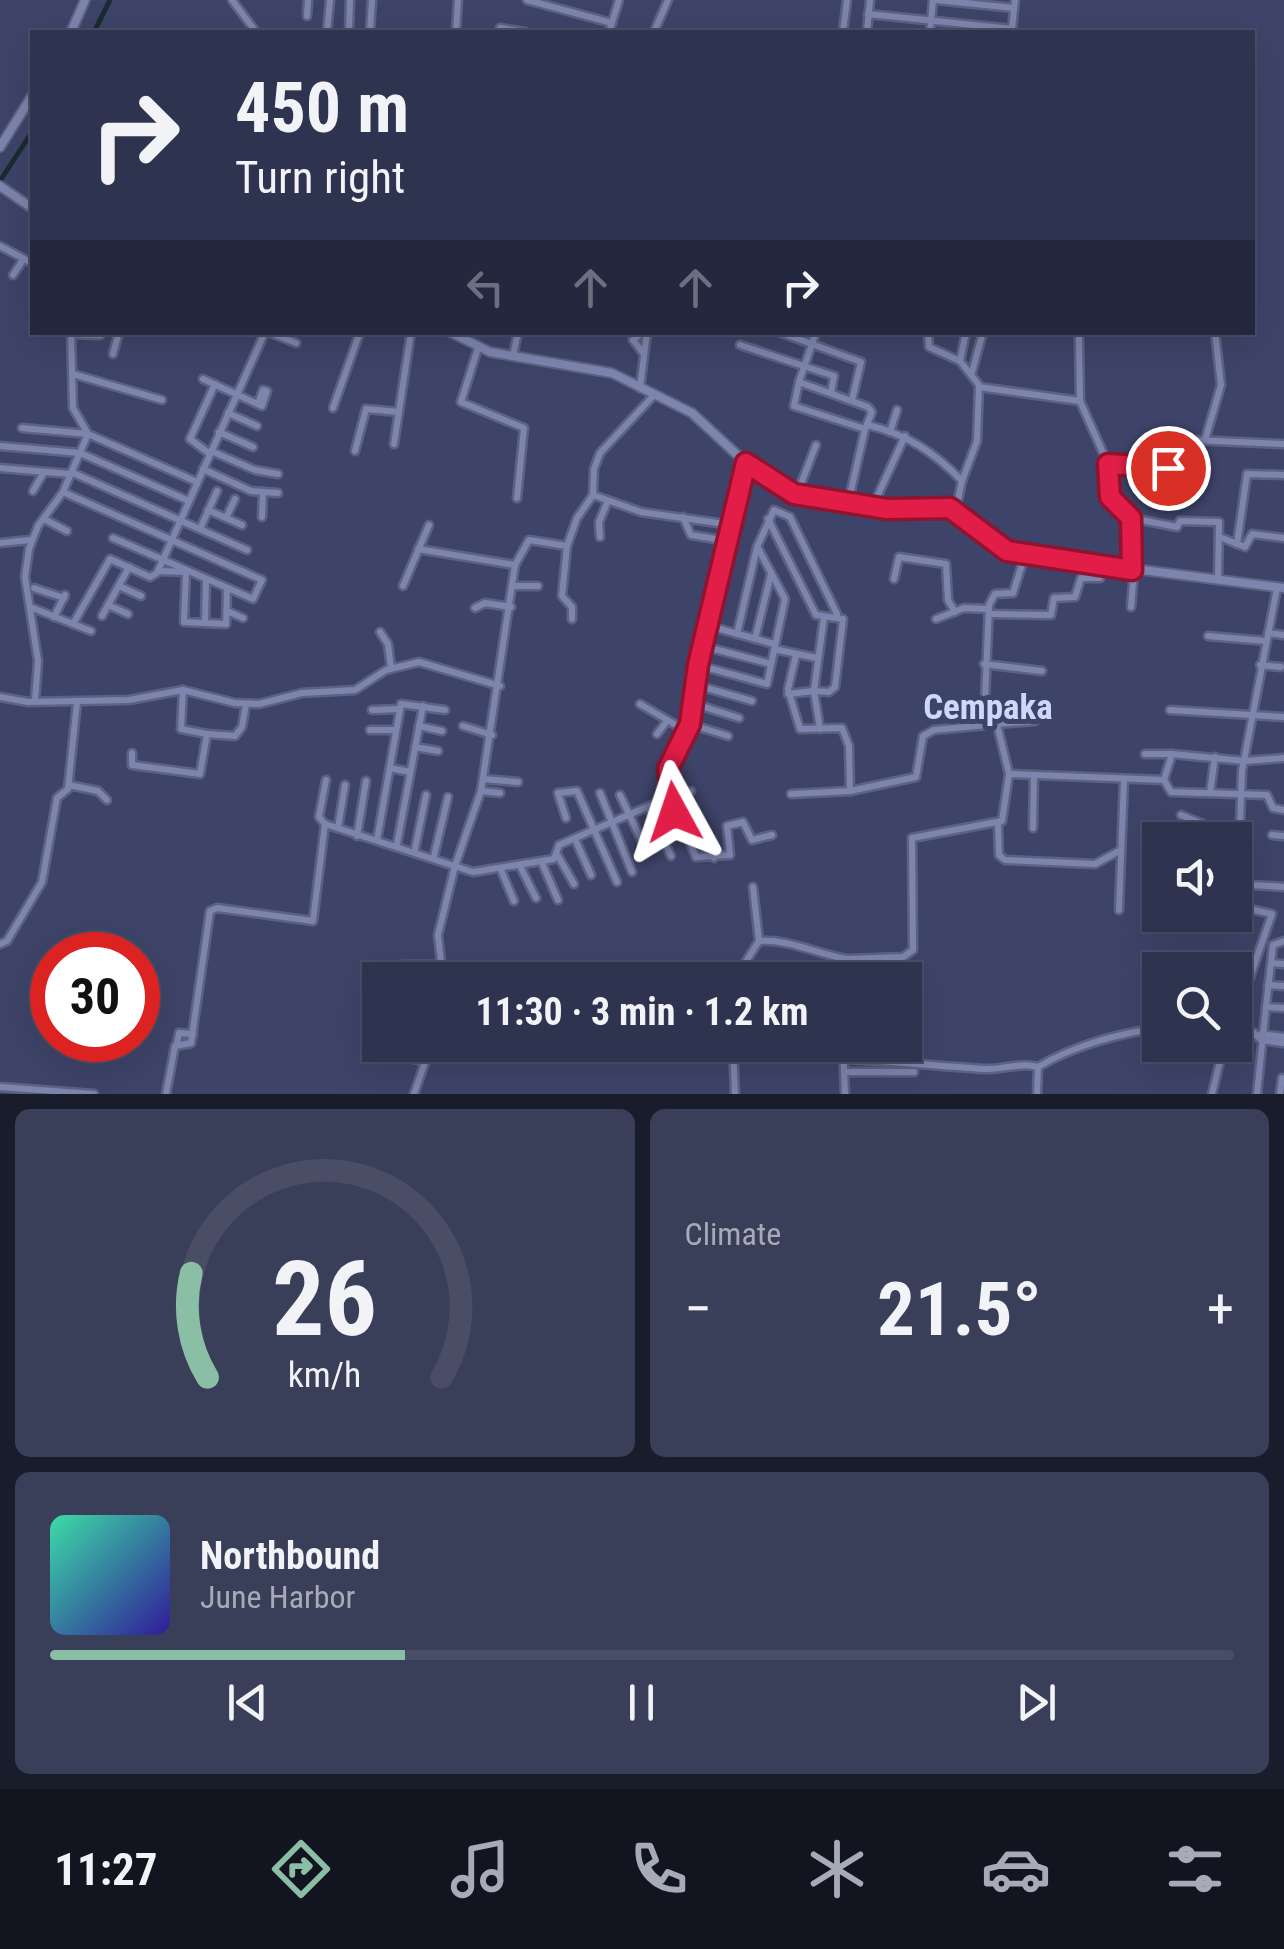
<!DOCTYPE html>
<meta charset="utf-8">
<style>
body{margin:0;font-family:"Roboto Condensed",sans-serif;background:#3a3f59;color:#f1f3f6;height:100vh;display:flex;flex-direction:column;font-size:38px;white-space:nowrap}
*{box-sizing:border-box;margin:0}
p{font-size:32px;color:#a7aab7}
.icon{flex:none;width:55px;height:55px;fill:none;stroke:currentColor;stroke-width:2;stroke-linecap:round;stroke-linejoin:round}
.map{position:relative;height:1094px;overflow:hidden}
.side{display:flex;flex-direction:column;gap:15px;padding:15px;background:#191c2b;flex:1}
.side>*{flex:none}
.top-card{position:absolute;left:30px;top:30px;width:1225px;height:305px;border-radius:0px;box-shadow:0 10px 40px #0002,0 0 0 2px #494e66;background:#2e334f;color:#f1f3f6;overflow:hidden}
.buttons{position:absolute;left:1142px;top:822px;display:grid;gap:20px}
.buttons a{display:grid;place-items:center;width:110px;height:110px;border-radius:0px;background:#2e334f;box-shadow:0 10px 40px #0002,0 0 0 2px #494e66;font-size:50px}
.speed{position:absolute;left:30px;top:932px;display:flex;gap:20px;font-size:50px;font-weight:700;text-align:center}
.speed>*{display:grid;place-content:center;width:130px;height:130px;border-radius:50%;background:#2e334f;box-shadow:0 10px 40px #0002,0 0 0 2px #494e66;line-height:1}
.speed .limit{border:15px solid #d22;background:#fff;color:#111}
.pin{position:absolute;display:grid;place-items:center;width:85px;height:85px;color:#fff;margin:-42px;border:5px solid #fff;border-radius:50%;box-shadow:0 2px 10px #0007}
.me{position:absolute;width:110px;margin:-55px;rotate:355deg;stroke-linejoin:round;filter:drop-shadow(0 0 8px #0008)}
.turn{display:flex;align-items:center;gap:35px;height:210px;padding:0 40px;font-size:45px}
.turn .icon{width:130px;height:130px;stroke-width:2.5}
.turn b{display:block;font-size:70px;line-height:85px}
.lanes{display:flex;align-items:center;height:95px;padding:0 40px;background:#0003;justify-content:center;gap:50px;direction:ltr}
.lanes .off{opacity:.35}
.big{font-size:75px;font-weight:700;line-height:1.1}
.side .widget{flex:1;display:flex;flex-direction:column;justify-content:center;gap:15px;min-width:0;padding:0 35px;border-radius:15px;background:#3a3f59}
.side .dial{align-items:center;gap:0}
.dial svg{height:260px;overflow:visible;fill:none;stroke:#494e66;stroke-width:7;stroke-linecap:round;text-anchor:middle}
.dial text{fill:#f1f3f6;stroke:none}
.song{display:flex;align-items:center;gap:30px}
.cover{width:120px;height:120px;border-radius:15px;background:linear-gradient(135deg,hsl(160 70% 55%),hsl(250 70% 35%))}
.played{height:10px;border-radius:5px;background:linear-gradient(90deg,#8abfa5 30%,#494e66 30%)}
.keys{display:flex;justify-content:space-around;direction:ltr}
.heat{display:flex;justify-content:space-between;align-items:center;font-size:55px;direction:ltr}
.side .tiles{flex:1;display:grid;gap:15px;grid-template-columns:1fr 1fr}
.widget:last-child{grid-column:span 2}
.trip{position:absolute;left:362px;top:962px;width:560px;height:100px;border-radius:0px;background:#2e334f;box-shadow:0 10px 40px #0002,0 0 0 2px #494e66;font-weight:700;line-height:100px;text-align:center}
.tabs{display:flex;height:160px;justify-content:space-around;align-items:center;background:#121420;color:#a7aab7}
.tabs .icon{width:70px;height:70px}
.tabs .active{color:#8abfa5}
.tabs b{font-size:45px;color:#f1f3f6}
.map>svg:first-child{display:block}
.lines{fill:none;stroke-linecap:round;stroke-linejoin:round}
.canal{stroke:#192c31;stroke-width:5}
.minor-casing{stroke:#5d6281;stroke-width:11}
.tertiary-casing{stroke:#5d6281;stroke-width:12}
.minor{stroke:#7d85af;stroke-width:6}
.tertiary{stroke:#7d85af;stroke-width:8}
.route-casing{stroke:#92132f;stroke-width:25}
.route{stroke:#e11d48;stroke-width:18}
.labels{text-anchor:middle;stroke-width:10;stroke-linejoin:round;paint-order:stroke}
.quarter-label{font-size:35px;font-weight:bold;fill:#cfd7fc;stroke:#3e4469}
</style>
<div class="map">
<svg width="1284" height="1094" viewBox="0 0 1284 1094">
<rect width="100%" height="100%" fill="#3e4469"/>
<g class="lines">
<!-- canal -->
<g class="canal">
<polyline points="94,32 110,0"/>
<polyline points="0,181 32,132"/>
</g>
<defs>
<g id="minor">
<polyline points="232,0 256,32"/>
<polyline points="527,0 612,23"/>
<polyline points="936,0 1014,8"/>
<polyline points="868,14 1012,29"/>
<polyline points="307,16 308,0"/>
<polyline points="500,28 525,32"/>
<polyline points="1012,29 1015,0"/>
<polyline points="327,32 330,0"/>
<polyline points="349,32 350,0"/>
<polyline points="370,32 372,0"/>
<polyline points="456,32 458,0"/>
<polyline points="609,32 619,0"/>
<polyline points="654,32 668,0"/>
<polyline points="843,32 847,0"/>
<polyline points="867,32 870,0"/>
<polyline points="930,32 933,0"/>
<polyline points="0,246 32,263"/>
<polyline points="13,275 23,260"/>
<polyline points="71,332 73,408 88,434"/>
<polyline points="268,332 296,343"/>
<polyline points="642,332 633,340 643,353"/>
<polyline points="779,332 861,362 852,400"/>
<polyline points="928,332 929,347 960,361 979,385 977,441 962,481"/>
<polyline points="71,334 100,335"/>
<polyline points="1079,338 1080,401"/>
<polyline points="740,345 834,376 831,393"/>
<polyline points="478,348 461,402 524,428 517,498"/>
<polyline points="113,354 119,332"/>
<polyline points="513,356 518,332"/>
<polyline points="960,361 966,332"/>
<polyline points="972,372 983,332"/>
<polyline points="73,374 162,400"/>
<path d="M 203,379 C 223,388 242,397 262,406 L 267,391 L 263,390 L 258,404"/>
<polygon points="799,382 868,407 872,412 865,429 794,406"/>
<polyline points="799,382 816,332"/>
<polyline points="979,387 1080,401 1108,464 1111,497 1131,518 1132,569"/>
<polyline points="640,388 647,332"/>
<polyline points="333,408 360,332"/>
<polyline points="228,413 257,426"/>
<path d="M 868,425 C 908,435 934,452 962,481 L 956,509"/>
<polyline points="22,428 88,434 197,482"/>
<polyline points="219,432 253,447"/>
<polyline points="890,432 897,410"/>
<polyline points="1205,440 1221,385 1215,332"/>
<polyline points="394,444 411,332"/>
<polyline points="0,446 80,453 189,501"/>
<polyline points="211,451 255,470 278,474"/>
<polyline points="355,451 366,409 399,412"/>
<polyline points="210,454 190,439 215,384"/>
<polyline points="1108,464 1165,469 1193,440 1284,444"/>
<polyline points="0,468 70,474"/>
<polyline points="203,469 251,491 278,493"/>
<polyline points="71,472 247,550"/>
<polyline points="33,491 44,472"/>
<polyline points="63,492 262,580 253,599 113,538"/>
<polyline points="797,494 816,445"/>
<polyline points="593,495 641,512 732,525"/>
<polyline points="848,504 865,429"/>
<polyline points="872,508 905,436"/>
<polyline points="208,510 242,525"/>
<polyline points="262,517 263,492"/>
<polyline points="683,517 691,535 728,541"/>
<polyline points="226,518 235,499"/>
<polyline points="1131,518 1177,527 1180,521 1219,522 1218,580"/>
<polyline points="44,519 67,531"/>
<polyline points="768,519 816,615 843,619 835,687 829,692 814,691 824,617"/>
<polyline points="200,529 217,491"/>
<polyline points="600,537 599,522 607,503"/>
<polyline points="1222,538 1245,547 1252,534 1284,538"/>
<polyline points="0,543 30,540"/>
<polyline points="1237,544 1247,474 1284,475"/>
<polyline points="567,546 562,596 572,607 572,619"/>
<polyline points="418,549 515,565"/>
<polyline points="186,570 184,622 226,624 227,588"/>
<polyline points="158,571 186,572"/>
<polyline points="894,579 899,557 946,564 948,600 955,612"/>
<polyline points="119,586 141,596"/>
<polyline points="403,586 429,525"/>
<polyline points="513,586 538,586"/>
<polyline points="34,588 64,598"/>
<polyline points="108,605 128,614"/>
<polyline points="30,607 91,631"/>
<polyline points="1131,607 1134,571"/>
<polyline points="475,608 485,603 511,607"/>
<polyline points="227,611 243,618"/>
<polyline points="991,614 1051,615 1054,598 1075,597 1081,578 1100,578 1103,567"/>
<polyline points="102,616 129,567"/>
<polyline points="54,617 65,595"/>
<polyline points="936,619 964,608 989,609"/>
<polyline points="205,623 206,579"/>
<polyline points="73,624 110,559 150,577 157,573 265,332"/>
<polyline points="709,626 774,644"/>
<polyline points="380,632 388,644 391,668"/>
<polyline points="1268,633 1284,635"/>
<polyline points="737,634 757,547 774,510 790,517 837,614"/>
<polyline points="1208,636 1266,641"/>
<polyline points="755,639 771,574"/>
<polyline points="703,646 771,664"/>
<polyline points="774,649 817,658"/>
<polyline points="796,655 788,689 800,729 842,728 849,746 850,791"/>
<polyline points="984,664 1042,671"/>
<polyline points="698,665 767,684 785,599 758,548"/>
<polyline points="1260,665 1281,667"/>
<polyline points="696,685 752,701"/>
<polyline points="183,690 181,729 207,734"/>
<polyline points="788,694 814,691 820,729"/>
<polyline points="0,697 28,702 129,700 183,690 235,703 259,704 302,693 355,690 386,670 419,662 500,686"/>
<polyline points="35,701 38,661 25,577 29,549 38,526 63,492 88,434"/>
<polyline points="692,703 739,718"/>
<polyline points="640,704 686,731"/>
<polyline points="372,710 400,709"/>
<polyline points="1170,710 1284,717"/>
<polyline points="690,724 728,736"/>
<polyline points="984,724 989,605 995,594 1013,593 1025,555"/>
<polyline points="997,724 1035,721"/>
<polyline points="419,726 442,731"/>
<polyline points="463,726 492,735"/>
<polyline points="370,730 396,730"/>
<polyline points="657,734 667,721"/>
<polyline points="415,747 438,751"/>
<polyline points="132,753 132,765 200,774 207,734 235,736 242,727 246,704"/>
<polyline points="1145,754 1172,754"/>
<polyline points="390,768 410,772"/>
<polyline points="1009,774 1164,780 1172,754 1244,761 1284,758"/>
<polyline points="483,779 518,782"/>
<polyline points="1164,780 1171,792 1267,795 1273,808 1284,810"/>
<polyline points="69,785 98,791 107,800"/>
<polyline points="481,791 500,793"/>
<polyline points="691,791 670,797 696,857 730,855 727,826 743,822 752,840 772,835"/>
<polyline points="600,793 632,872"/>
<polyline points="1210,793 1215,757"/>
<polyline points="791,794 850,791 916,777 923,736 934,730 997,724 1009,774 1002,821 912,838 913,950 903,957 847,959 845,980"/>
<polyline points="620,795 646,850"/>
<polyline points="648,807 671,856"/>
<polyline points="1181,815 1203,824 1220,839 1238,833"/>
<polyline points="566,818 558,793 577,791 617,882"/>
<polyline points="325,824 319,817 326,780"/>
<polyline points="998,824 999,855 1005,860 1095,864 1121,850"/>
<polyline points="338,828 345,785"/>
<polyline points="704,828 714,858"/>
<polyline points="1033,828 1034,775"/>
<polyline points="1272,835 1284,836"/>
<polyline points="357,836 366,781"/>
<polyline points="575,839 591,875"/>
<polyline points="377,840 401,704 445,710"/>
<polyline points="397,844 423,706"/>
<polyline points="415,849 426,795"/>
<polyline points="434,856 448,797"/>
<polyline points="558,856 574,884"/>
<polyline points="542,863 558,900"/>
<polyline points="521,868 536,898"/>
<polyline points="501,870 514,901"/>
<polyline points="1236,884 1284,887"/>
<polyline points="753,887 759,941"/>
<polyline points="1119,910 1124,780"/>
<polyline points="0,944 7,941 42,882 57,798 68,789 77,702"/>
<polyline points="1167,956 1167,970"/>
<polyline points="1271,963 1284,964"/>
<polyline points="402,965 442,965"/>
<polyline points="443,980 438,935 455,866 481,791 515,565 529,540 567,546 577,518 593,495 594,469 600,453 655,394"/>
<path d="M 734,980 L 759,941 C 790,939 816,954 847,959"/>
<polyline points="1268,985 1284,986"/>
<polyline points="1266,1007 1273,945 1284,941"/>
<polyline points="1235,1020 1272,914 1237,906 1242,771 1277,588"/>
<polyline points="1235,1030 1254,1033 1261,1040 1284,1043"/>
<polyline points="1261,1034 1284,1037"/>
<polyline points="177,1043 179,1033 193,1034"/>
<polyline points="733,1045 735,1094"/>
<polyline points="843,1045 845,1094"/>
<polyline points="406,1057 425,1062"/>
<path d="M 844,1059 C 891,1061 937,1066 984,1069 C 1004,1070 1018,1062 1038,1067 C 1073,1046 1119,1033 1160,1028"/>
<polyline points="844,1072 914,1072"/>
<polyline points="0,1087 94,1094"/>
<polyline points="166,1094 175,1046 191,1043 210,911 217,908 313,921 325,824 473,872 554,859 559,845 670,797 668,769 690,724 698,665 746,463"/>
<polyline points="414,1094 431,1045"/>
<polyline points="1037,1094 1038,1067"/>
<polyline points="1212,1094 1224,1045"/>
<polyline points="1257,1094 1266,1007 1284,1008"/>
<polyline points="1280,1094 1282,1078"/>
</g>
<g id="tertiary">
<polyline points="71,32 85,0"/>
<polyline points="0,147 32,96"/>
<polyline points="0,186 32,208"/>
<polyline points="450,332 490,352 612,373 692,413 759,475 793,494 887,509 950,508 994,544 1025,555 1284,588"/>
</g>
</defs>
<!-- minor casing -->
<use href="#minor" class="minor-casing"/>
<!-- tertiary casing -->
<use href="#tertiary" class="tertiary-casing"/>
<!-- minor -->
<use href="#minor" class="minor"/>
<!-- tertiary -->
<use href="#tertiary" class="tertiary"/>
</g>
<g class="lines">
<defs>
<polyline id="route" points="674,812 668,769 690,724 698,665 746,463 794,494 887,509 950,508 1007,551 1132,570 1131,518 1110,497 1108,464 1168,468"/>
</defs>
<!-- route casing -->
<use href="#route" class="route-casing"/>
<!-- route -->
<use href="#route" class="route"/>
</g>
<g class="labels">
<!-- quarter labels -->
<g class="quarter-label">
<text x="988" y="719">Cempaka</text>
</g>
</g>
</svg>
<div class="buttons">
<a><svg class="icon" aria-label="sound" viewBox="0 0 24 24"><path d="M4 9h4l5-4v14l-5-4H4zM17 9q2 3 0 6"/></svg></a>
<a><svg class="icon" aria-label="search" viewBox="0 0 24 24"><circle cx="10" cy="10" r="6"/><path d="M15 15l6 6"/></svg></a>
</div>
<div class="speed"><div class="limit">30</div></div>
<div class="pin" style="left:1168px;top:468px;background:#d93025"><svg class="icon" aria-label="arrive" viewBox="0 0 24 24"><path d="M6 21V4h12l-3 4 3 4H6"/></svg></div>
<svg class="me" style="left:674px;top:812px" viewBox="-20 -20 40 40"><path d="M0-17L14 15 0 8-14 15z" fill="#e11d48" stroke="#fff" stroke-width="4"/></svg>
<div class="trip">11:30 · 3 min · 1.2 km</div>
<div class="top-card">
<div class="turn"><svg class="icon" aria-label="right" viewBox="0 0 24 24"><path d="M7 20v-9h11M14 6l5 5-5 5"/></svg><div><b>450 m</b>Turn right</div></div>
<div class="lanes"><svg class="icon off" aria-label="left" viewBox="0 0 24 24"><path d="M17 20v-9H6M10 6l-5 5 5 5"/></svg><svg class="icon off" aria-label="ahead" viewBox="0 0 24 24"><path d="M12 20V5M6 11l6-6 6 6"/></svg><svg class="icon off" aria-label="ahead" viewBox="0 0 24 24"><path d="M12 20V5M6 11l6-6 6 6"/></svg><svg class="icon" aria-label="right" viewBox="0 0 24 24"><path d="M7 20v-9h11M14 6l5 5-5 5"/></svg></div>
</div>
</div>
<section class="side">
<div class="tiles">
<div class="widget dial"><svg viewBox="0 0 100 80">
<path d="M14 69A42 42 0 1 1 86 69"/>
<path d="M14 69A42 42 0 0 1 9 37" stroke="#8abfa5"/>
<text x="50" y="56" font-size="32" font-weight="700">26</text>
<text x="50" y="72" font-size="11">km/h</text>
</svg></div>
<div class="widget"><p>Climate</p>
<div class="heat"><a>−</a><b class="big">21.5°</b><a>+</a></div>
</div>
<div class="widget">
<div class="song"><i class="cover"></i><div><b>Northbound</b><p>June Harbor</p></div></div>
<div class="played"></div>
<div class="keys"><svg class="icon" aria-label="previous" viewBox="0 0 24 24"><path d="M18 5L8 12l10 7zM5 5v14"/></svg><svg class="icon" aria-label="pause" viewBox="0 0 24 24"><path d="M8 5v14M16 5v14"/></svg><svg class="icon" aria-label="next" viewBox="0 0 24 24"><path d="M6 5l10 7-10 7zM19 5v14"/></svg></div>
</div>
</div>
</section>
<nav class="tabs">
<b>11:27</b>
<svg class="icon active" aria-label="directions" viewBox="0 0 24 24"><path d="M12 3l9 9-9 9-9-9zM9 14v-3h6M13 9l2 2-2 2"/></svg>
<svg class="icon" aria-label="music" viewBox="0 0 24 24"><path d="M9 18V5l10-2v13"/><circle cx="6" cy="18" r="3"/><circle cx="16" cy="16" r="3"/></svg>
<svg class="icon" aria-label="phone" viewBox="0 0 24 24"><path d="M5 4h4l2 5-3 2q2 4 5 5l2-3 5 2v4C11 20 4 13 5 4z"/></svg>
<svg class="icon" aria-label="climate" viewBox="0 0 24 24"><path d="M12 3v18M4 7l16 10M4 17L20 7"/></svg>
<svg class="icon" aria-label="car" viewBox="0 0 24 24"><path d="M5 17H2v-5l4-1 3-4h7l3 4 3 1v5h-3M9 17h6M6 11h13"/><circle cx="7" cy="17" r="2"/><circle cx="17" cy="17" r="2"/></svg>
<svg class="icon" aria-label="filters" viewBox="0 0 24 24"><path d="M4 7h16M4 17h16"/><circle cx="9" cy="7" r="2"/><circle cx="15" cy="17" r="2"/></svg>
</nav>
